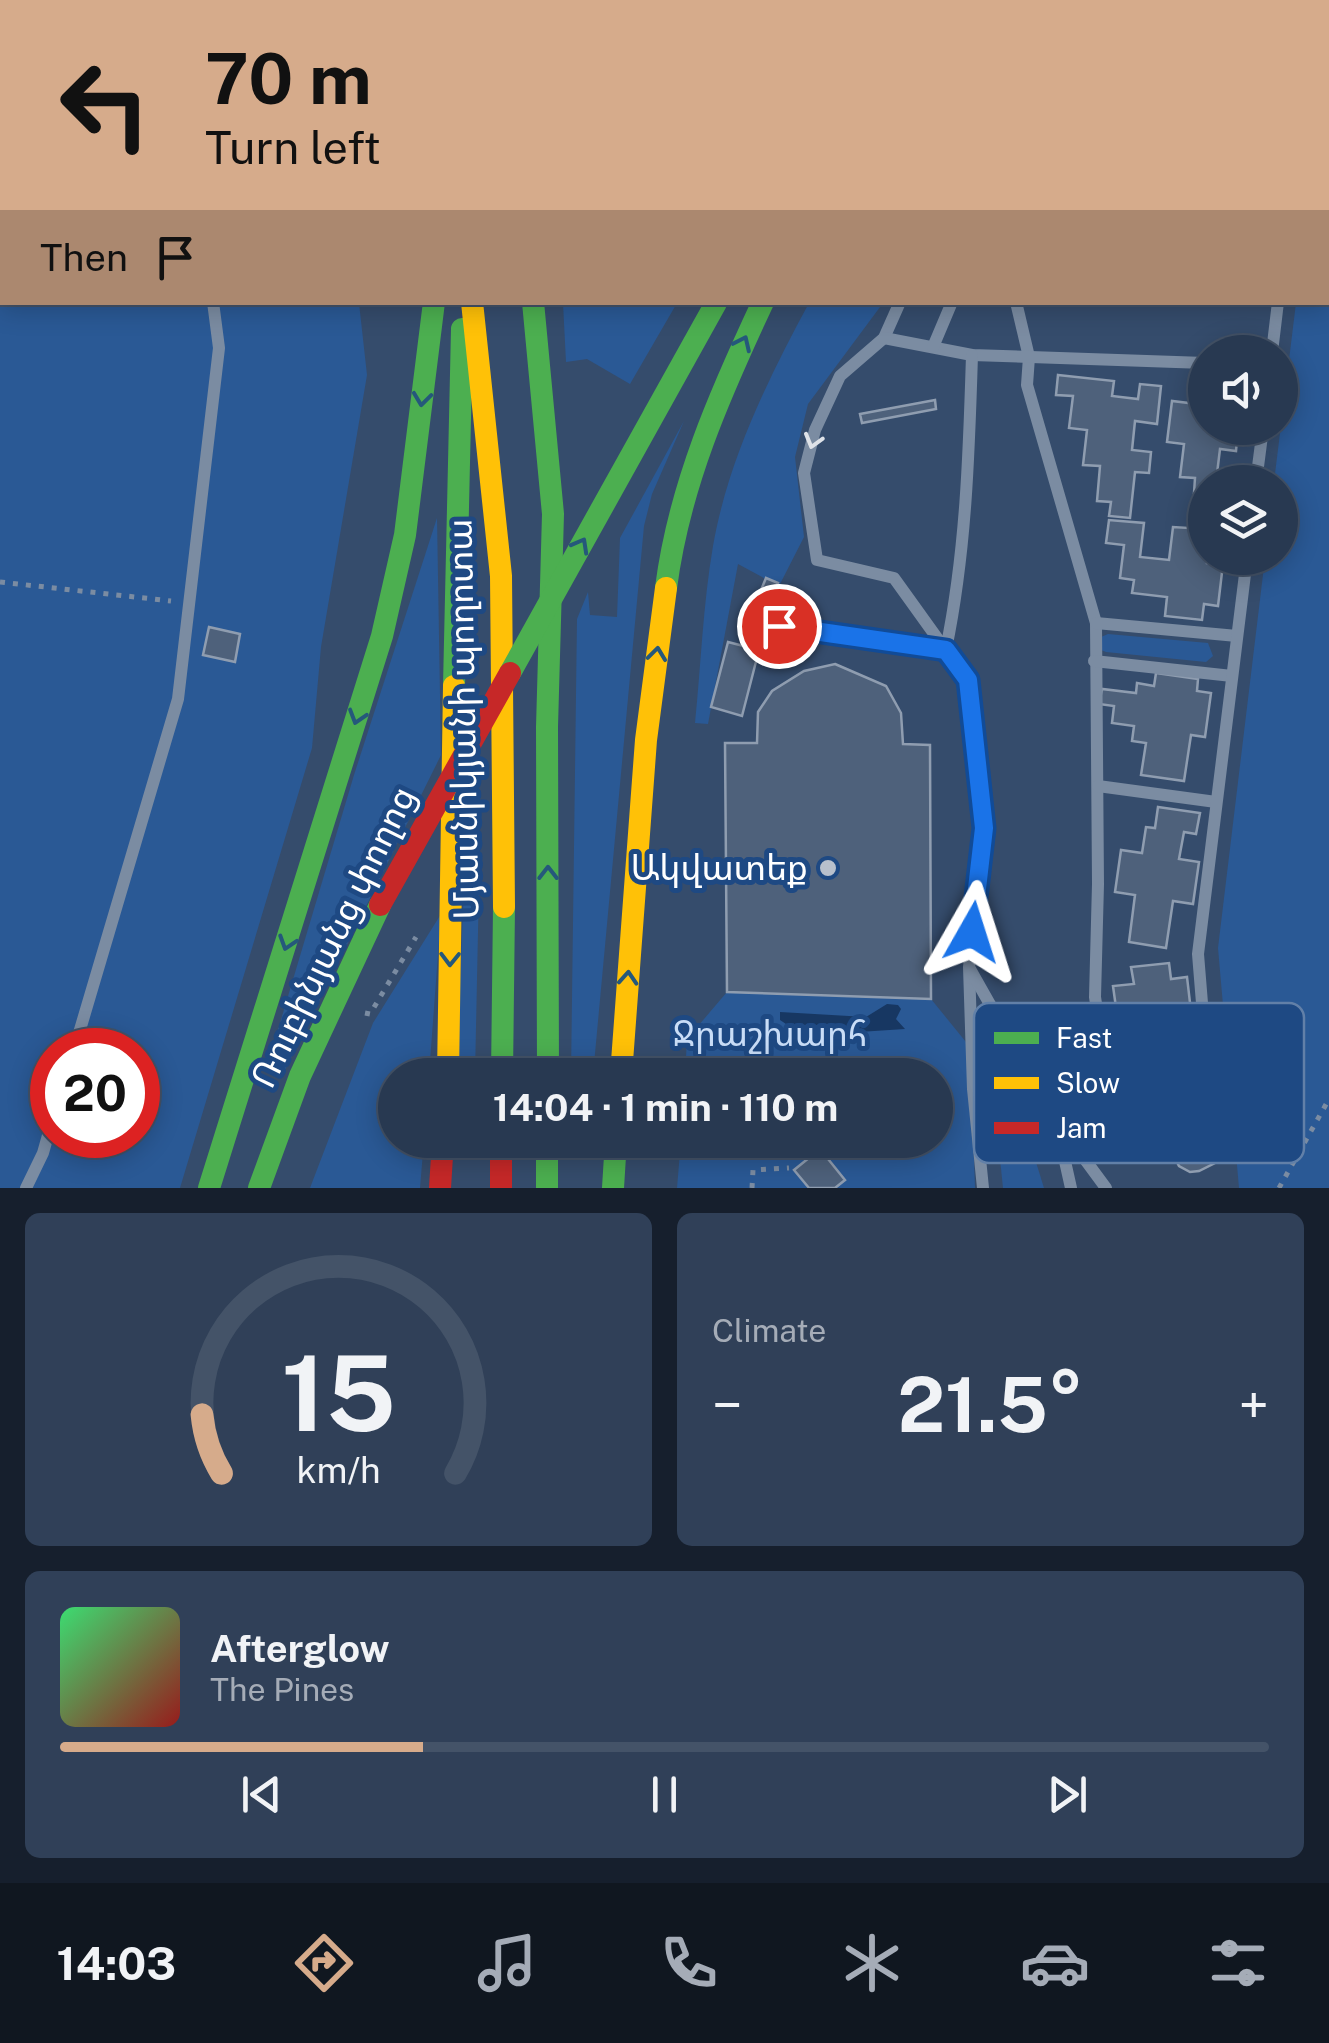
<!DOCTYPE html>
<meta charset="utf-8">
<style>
body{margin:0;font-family:"Public Sans","Noto Sans Armenian",sans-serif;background:#304058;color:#f1f3f6;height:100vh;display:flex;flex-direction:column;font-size:38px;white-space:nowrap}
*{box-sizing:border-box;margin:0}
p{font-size:32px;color:#a5acb7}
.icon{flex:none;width:55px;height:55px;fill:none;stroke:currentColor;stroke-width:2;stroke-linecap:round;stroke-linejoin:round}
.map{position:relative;height:1188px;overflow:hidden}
.side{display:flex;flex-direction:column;gap:25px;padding:25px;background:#161f2d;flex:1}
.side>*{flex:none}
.top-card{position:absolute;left:0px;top:0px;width:1330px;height:305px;box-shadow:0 5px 25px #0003,0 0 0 2px #445368;background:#d6ab8b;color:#111;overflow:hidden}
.controls{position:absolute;left:1188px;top:335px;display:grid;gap:20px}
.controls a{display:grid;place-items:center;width:110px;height:110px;border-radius:50%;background:#283951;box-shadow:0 5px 25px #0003,0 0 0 2px #445368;font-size:50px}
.speed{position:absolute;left:30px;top:1028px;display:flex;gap:20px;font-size:50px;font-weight:700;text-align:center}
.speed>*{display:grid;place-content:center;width:130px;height:130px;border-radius:50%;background:#283951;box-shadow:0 5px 25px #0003,0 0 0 2px #445368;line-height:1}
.speed .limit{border:15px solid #d22;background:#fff;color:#111}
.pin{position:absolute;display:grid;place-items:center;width:85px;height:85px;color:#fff;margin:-42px;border:5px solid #fff;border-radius:50%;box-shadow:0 2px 10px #0007}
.me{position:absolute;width:110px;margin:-55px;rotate:6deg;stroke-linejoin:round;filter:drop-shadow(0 0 8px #0008)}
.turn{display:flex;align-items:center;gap:35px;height:210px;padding:0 40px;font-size:45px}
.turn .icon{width:130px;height:130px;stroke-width:2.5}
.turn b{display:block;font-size:70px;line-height:85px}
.then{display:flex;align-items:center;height:95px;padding:0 40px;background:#0003;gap:20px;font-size:38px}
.big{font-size:75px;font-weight:700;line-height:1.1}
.side .tile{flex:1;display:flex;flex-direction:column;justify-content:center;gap:15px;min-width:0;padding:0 35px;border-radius:15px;background:#304058}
.side .dial{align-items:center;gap:0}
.dial svg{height:260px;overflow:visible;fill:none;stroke:#445368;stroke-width:7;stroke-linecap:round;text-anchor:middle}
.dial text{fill:#f1f3f6;stroke:none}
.song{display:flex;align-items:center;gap:30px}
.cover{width:120px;height:120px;border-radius:15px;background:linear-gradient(135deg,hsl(140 70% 55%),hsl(0 70% 35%))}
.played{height:10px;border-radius:5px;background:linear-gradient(90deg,#d6ab8b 30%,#445368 30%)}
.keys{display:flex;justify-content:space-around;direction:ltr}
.heat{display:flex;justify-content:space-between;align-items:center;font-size:55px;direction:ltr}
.side .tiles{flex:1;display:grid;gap:25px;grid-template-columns:1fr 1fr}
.tile:last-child{grid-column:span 2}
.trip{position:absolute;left:378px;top:1058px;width:575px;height:100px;border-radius:50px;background:#283951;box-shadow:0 5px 25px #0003,0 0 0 2px #445368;font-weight:700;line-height:100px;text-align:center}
.tab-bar{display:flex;height:160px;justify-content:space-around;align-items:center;background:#101720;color:#a5acb7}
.tab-bar .icon{width:70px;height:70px}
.tab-bar .current{color:#d6ab8b}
.tab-bar b{font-size:45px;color:#f1f3f6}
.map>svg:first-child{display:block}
.green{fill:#2a5995;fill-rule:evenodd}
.water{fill:#173762}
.building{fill:#4e617b;stroke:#8f9db0;stroke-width:2.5}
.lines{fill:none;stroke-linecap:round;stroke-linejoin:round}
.path{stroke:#7b8ca2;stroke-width:5;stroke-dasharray:5 8;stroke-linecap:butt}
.lane{stroke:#7b8ca2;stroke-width:12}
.fast{stroke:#4caf50;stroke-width:22}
.slow{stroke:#ffc107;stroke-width:22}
.jam{stroke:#c62828;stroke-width:22}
.fast-bridge{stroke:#4caf50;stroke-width:22}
.jam-bridge{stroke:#c62828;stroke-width:22}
.oneway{stroke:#25587b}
.oneway2{stroke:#dee2e8}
.route-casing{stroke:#114b97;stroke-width:25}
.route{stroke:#1a73e8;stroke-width:18}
.poi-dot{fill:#b8c0cc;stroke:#1e4983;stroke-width:4}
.labels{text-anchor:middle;stroke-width:10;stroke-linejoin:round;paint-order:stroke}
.street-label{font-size:35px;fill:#fff;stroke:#1e4983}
.poi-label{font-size:35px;fill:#fff;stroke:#1e4983;text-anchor:end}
.park-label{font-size:35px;fill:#c9ddf7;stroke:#1e4983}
.key{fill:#1e4983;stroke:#6280a8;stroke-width:2.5}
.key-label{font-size:28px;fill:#fff}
</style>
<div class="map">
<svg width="1329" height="1188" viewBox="0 0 1329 1188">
<rect width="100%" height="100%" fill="#354c6c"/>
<!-- green -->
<g class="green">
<path d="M 0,0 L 281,2 L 2,2 L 2,302 L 359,303 L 367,375 L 321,647 L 312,748 L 180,1188 L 0,1188 ZM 52,1050 L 138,1050 L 138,1135 L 52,1135 Z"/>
<polygon points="1192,0 1329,0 1329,1188 1239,1188 1218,948 1265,558 1280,558 1280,482 1274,482 1296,303 1328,302 1328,2"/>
<polygon points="563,303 563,302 677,303 630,384 587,359 566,362"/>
<path d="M 809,303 L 883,303 L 808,404 L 795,457 L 804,537 L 779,586 L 738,564 L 708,724 L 695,723 C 701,665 703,604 713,546 C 728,460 768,379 809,303 Z"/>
<polygon points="684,421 652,494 644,526 593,1075 571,1075 577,619 588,592 590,615 617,617 620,538"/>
<polygon points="437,518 441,755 281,1078 266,1070 354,775"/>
<polygon points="1108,634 1208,643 1213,656 1206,662 1106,652 1101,650 1101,637"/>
<polygon points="480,836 475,1075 456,1075 466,840"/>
<polygon points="441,914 429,1075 395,1075 395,1140 424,1140 420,1188 310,1188 373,1023"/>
<polygon points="727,992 931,999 970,1047 975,1188 677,1188 681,1140 935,1140 935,1075 685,1075 687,1039"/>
<polygon points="989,1051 1014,1091 1044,1188 1003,1188"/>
</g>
<!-- water -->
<polygon class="water" points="887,1004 898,1005 901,1009 896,1019 905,1029 828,1034 792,1028 780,1020 780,1012 866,1017"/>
<!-- building -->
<g class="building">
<polygon points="1058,375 1114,381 1112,396 1138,399 1140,384 1161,386 1157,424 1135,421 1132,450 1151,452 1149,473 1135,472 1130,518 1109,516 1111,502 1097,501 1100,466 1083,465 1087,430 1069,428 1073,396 1056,395"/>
<polygon points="1190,389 1205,391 1205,428 1238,428 1236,451 1220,449 1216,482 1205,482 1205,494 1194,493 1195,478 1180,477 1184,444 1167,442 1172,401 1189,403"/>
<polygon points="935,400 936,409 862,423 860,414"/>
<polygon points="1189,516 1205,518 1207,563 1223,564 1218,606 1204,604 1202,620 1165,616 1167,597 1132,593 1134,580 1120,578 1124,545 1106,543 1109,520 1144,523 1140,557 1169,560 1173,527 1188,528"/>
<polygon points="766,578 778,583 769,604 757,600"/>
<polygon points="209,627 240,634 235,662 203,655"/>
<polygon points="728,642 759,650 742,716 711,707"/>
<polygon points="835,664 886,686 901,713 903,744 930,745 931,999 727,992 725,743 757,743 758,712 772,691 804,671"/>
<polygon points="1156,673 1198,679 1197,691 1211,693 1205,737 1191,735 1184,781 1141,775 1146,743 1132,741 1134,726 1112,723 1114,706 1099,704 1102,689 1136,693 1137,683 1154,686"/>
<polygon points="1158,807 1200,813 1196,834 1184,832 1179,859 1199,862 1193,904 1173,901 1166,948 1129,942 1135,895 1115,892 1121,850 1142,853 1146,827 1155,828"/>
<polygon points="1169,963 1171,979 1187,977 1192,1020 1176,1022 1182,1066 1144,1070 1139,1027 1119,1029 1113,986 1134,984 1131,967"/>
<polygon points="1204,1091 1235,1153 1199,1171 1190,1172 1179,1166 1159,1127 1160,1118 1166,1109"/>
<polygon points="820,1149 845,1180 835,1188 809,1188 794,1170"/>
</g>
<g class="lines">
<!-- path -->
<g class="path">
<polyline points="28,2 31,0"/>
<polyline points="625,2 626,0"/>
<polyline points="1038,2 1042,0"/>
<polyline points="0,28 2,25"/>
<polyline points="0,582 171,601"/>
<polyline points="365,1013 370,1014 416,937"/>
<polyline points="752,1188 753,1170 789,1168"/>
<polyline points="1279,1188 1329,1099"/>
</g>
<!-- lane -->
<g class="lane">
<polyline points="126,0 128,2"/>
<polyline points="1163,2 1165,0"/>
<polyline points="900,302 884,338 840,376 815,430 804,473 817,560 894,578 968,681 984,828 969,967 973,1089 983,1188"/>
<polyline points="1016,302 1029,357 1027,385 1096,623 1098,884 1095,997 1100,1030 1124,1073 1144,1088 1158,1089 1187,1081 1206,1060"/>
<polyline points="884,338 972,355 1205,363"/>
<polyline points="933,347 952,302"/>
<polyline points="1272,352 1278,302"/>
<polyline points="1256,482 1263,428"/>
<polyline points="1096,623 1237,636"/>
<path d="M 779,626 L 946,649 C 966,552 969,454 972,355"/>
<polyline points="1094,661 1232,676"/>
<polyline points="1098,786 1216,802"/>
<polyline points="970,969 1056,1121 1071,1188"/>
<polyline points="74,1050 178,699 219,348 213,302"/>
<polyline points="1209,1089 1198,954 1247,558"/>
<polyline points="1061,1127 1106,1188"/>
<polyline points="26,1188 43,1153 52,1121"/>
</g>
<!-- fast -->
<g class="fast">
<polyline points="380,0 381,2"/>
<polyline points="415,0 416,2"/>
<polyline points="475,0 475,2"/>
<polyline points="830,2 831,0"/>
<polyline points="533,302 553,514 547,727 548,1075"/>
<path d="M 666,588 C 679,486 720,394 763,302"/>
<polyline points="454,686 462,329"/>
<polyline points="502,1075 504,907"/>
<polyline points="547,1140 547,1188"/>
<polyline points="209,1188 382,636 405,535 434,302"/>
<polyline points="259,1188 300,1076 380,905"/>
<polyline points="613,1188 616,1140"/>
</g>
<!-- slow -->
<g class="slow">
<polyline points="996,2 999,0"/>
<polyline points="472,302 501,576 504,907"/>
<polyline points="448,1075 454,686"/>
<polyline points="621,1075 646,740 666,588"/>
</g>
<!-- jam -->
<g class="jam">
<polyline points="501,1140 501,1188"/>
<polyline points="440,1188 443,1140"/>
</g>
<!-- fast-bridge -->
<polyline class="fast-bridge" points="510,673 716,303"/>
<!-- jam-bridge -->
<polyline class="jam-bridge" points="380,905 510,673"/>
</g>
<!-- one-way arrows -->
<defs><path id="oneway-chevron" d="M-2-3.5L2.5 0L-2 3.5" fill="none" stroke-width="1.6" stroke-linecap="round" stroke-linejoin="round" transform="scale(2.5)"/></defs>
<g class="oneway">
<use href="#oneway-chevron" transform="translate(743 343) rotate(-65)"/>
<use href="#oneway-chevron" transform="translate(422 399) rotate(97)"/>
<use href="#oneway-chevron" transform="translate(581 545) rotate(-61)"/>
<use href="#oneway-chevron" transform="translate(657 654) rotate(-83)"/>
<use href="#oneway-chevron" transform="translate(357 717) rotate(107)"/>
<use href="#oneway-chevron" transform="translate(548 873) rotate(-90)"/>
<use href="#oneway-chevron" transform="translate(287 943) rotate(108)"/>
<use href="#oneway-chevron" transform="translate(450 959) rotate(91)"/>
<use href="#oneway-chevron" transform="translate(628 978) rotate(-86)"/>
</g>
<use class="oneway2" href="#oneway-chevron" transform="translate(813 441) rotate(106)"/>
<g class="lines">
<defs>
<polyline id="route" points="779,626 946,650 968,680 984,828 972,932"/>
</defs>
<!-- route casing -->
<use href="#route" class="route-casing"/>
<!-- route -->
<use href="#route" class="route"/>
</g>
<!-- markers -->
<circle class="poi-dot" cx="828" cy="868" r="10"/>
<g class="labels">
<!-- street labels -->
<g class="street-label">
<text transform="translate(463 719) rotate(-91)" y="12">Մյասնիկյանի պողոտա</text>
<text transform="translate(333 937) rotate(-64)" y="12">Ռուբինյանց փողոց</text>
</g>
<!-- poi labels -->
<g class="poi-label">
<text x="808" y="880">Ակվատեք</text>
</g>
<!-- park labels -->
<g class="park-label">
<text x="770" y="1046">Ջրաշխարհ</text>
</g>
</g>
<!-- legend -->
<rect x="974" y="1003" width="330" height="160" rx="15" class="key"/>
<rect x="994" y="1032" width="45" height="12" fill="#4caf50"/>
<rect x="994" y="1077" width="45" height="12" fill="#ffc107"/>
<rect x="994" y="1122" width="45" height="12" fill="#c62828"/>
<g class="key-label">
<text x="1056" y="1048">Fast</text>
<text x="1056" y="1093">Slow</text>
<text x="1056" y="1138">Jam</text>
</g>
</svg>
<div class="controls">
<a><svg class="icon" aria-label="sound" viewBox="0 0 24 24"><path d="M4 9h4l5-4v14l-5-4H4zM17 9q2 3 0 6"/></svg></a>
<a><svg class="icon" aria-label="layers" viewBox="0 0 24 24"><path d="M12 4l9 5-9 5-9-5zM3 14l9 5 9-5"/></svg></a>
</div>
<div class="speed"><div class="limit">20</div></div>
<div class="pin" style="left:779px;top:626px;background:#d93025"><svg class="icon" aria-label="arrive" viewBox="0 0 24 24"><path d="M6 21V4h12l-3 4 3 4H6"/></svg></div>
<svg class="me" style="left:972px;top:932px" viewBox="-20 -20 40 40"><path d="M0-17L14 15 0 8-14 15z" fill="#1a73e8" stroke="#fff" stroke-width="4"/></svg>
<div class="trip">14:04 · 1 min · 110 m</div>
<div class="top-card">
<div class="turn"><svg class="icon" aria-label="left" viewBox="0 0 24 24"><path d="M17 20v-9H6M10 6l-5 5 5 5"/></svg><div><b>70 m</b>Turn left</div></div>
<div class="then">Then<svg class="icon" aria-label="arrive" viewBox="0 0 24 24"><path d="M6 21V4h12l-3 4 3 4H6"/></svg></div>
</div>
</div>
<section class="side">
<div class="tiles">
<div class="tile dial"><svg viewBox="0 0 100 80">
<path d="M14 69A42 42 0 1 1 86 69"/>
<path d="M14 69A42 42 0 0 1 8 51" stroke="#d6ab8b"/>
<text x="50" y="56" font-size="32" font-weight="700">15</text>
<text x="50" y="72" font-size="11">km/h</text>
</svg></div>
<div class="tile"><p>Climate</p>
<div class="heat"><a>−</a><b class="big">21.5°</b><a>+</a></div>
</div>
<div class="tile">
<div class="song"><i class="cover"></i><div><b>Afterglow</b><p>The Pines</p></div></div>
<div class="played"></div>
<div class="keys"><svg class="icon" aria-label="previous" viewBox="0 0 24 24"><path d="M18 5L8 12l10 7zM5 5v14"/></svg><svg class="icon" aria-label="pause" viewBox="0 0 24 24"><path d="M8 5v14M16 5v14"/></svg><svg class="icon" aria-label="next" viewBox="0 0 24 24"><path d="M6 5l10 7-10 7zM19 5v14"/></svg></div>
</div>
</div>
</section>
<nav class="tab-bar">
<b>14:03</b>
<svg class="icon current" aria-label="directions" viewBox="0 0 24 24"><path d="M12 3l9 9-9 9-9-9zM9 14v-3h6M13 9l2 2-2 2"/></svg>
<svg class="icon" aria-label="music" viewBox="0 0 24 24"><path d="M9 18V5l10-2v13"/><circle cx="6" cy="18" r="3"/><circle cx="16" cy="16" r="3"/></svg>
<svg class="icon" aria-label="phone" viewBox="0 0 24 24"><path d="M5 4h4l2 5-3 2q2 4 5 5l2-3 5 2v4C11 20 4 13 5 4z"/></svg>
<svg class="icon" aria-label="climate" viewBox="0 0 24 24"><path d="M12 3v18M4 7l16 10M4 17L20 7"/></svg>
<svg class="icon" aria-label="car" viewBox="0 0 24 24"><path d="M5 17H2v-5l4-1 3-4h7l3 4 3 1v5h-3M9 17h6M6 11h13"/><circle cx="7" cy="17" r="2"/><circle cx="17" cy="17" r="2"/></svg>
<svg class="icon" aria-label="filters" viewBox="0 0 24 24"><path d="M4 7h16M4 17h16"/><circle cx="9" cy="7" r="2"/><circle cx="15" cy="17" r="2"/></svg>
</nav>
